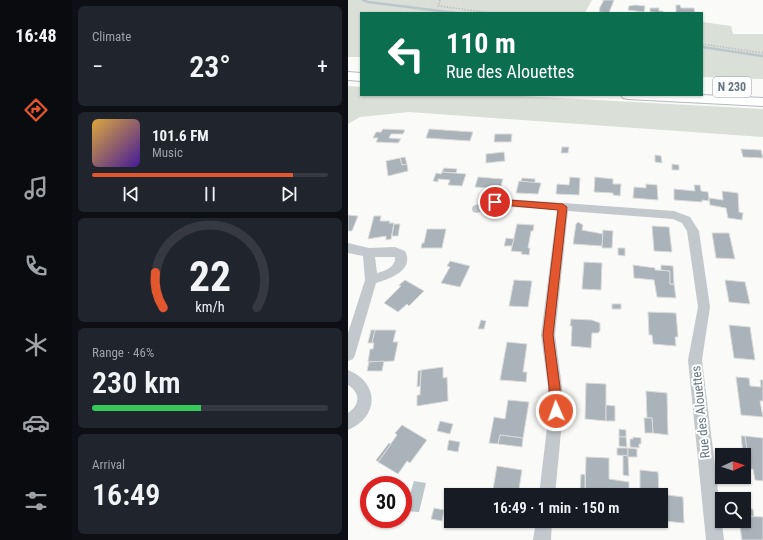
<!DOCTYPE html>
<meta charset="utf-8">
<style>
body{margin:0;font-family:"Roboto Condensed",sans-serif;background:#20242c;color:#f1f3f6;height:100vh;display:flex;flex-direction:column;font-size:15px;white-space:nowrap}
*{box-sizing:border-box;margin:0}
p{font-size:13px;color:#9ea1a6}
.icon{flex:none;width:22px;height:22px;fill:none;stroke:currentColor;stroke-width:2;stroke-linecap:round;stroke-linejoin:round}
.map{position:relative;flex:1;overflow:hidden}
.drawer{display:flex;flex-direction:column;gap:6px;padding:6px;background:#0d0f14;width:276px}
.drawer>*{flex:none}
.top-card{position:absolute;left:12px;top:12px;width:343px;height:84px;border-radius:0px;box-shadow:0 1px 3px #0004;background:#0b6e4f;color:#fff;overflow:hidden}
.needle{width:26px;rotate:87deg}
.tools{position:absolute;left:367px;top:448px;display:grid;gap:8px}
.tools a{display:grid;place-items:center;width:36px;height:36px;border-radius:0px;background:#171b24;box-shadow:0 1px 3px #0004;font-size:20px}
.speed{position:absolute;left:12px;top:476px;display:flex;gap:8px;font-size:20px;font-weight:700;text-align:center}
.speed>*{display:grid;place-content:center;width:52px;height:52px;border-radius:50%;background:#171b24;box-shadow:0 1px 3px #0004;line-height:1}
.speed .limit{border:6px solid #d22;background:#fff;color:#111}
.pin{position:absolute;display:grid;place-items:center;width:34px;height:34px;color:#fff;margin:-17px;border:2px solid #fff;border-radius:50%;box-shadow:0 1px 4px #0007}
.me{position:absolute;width:44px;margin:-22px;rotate:358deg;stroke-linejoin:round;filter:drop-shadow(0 0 3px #0008)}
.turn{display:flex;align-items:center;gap:14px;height:84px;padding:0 20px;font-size:18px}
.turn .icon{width:52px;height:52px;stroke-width:2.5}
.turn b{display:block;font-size:28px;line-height:34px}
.big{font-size:30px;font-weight:600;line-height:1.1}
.drawer .card{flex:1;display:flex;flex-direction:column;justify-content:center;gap:6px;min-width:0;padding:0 14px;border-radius:6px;background:#20242c}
.drawer .dial{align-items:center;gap:0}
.dial svg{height:104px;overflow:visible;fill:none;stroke:#363941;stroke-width:7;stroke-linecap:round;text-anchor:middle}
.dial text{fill:#f1f3f6;stroke:none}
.song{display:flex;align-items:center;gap:12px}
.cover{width:48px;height:48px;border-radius:6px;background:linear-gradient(135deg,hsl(40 70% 55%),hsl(260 70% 35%))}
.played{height:4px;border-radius:2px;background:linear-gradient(90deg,#e4572e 85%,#363941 85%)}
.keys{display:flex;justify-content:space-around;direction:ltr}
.heat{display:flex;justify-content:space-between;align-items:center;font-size:22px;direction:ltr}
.charge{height:6px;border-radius:3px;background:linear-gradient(90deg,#34c759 46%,#363941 0)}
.trip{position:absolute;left:96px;top:488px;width:224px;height:40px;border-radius:0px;background:#171b24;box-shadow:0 1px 3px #0004;font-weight:600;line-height:40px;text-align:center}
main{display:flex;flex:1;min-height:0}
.tabs{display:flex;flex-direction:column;width:72px;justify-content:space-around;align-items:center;background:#090b0e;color:#9ea1a6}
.tabs .icon{width:28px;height:28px}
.tabs .on{color:#e4572e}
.tabs b{font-size:18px;color:#f1f3f6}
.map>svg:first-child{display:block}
.green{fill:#dadfd7}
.water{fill:#bbc7cb}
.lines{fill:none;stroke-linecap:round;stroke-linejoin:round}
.stream{stroke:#bbc7cb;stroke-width:2.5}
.building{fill:#aab3b9;stroke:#dcdcda}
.trunk-casing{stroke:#b4b9bd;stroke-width:2}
.path{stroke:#bbbfc2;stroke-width:1.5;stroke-dasharray:1.5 1.5;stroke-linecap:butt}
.minor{fill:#c3c8cc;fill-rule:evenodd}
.trunk{fill:#fff;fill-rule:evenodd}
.route{fill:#e4572e;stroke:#94391e}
.labels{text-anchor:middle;stroke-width:4;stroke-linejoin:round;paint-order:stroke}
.shield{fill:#fff;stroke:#939fa8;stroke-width:1}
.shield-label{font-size:12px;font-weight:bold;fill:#657683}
.street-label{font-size:13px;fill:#657683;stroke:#fff}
</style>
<main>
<nav class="tabs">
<b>16:48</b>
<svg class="icon on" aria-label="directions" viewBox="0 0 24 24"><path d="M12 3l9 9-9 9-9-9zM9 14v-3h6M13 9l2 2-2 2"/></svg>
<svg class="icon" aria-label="music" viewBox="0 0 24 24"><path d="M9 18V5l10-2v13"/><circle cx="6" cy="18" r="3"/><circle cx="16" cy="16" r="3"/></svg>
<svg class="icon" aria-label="phone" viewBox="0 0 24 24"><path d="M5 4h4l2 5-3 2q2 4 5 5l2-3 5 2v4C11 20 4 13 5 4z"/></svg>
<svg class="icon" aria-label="climate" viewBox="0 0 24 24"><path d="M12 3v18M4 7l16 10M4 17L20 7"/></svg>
<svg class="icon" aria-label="car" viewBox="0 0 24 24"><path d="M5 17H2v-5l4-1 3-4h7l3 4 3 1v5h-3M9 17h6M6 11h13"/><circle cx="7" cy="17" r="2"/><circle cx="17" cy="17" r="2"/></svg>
<svg class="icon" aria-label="filters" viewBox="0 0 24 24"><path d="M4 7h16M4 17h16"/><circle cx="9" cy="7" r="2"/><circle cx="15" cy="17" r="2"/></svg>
</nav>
<section class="drawer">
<div class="card"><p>Climate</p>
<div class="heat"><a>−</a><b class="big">23°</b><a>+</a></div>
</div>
<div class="card">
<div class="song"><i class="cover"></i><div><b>101.6 FM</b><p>Music</p></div></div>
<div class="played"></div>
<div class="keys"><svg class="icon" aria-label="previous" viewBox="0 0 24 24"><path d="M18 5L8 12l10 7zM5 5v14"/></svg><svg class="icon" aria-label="pause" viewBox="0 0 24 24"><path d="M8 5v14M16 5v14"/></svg><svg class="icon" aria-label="next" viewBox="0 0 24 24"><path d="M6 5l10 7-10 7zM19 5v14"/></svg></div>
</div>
<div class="card dial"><svg viewBox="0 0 100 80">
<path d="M14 69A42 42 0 1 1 86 69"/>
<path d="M14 69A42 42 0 0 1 8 42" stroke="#e4572e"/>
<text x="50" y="56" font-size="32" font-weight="700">22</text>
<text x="50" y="72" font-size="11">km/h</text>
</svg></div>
<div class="card"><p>Range · 46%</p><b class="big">230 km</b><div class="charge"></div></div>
<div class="card"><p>Arrival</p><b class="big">16:49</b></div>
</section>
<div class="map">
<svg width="415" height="540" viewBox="0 0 415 540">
<rect width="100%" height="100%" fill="#fafaf8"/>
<!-- green -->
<g class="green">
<polygon points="0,0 244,0 237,13 13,13 13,57 0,57"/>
<polygon points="354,22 383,26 385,34 415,34 415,79 354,77"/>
<polygon points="0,86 13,87 13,95 156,95 415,109 415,137 61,112 12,117 0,124"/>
</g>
<!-- water -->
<polygon class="water" points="66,481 78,483 71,512 57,511"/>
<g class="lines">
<!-- stream -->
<g class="stream">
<polyline points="15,0 20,2 108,13"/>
<polyline points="354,47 415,56"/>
</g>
</g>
<!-- building -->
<g class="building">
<polygon points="254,0 266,0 261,13 251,12 252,9 251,9 256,0"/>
<polygon points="287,5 297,6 296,12 280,10 281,6"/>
<polygon points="328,5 332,5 333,8 346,8 347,13 328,13"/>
<polygon points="302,8 311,8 311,11 315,11 315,13 302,12"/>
<polygon points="35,129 57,130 55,134 43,134 41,138 53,139 50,143 28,142 30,138 25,138 28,132 33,132"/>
<polygon points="81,129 125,132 122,141 78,138"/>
<polygon points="147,134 164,134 163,142 146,142"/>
<polygon points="214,147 221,147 220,153 213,153"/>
<polygon points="393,149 413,150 415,158 395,157"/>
<polygon points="156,152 157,161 138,163 138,154"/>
<polygon points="307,155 313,156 314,163 307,162"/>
<polygon points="57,157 59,164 54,165 52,158"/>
<polygon points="52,158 54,165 59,164 60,171 40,176 38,161"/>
<polygon points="324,164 331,165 331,170 324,170"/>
<polygon points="96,168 109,169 108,173 94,172"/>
<polygon points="94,172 118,174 114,186 100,185 102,180 90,179 90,182 85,181 88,173 93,174"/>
<polygon points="130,177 155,179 152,189 127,187"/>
<polygon points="222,177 232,178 231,195 208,194 209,184 221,185"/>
<polygon points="247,177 265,179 265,184 273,184 272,196 265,195 265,193 246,192"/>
<polygon points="174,178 187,179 187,183 173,182"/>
<polygon points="171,181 193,183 190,194 168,193"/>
<polygon points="298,184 309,185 310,200 285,198 286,187 298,188"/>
<polygon points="346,185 352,185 353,191 360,192 361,201 354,200 354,202 326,200 326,189 347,191"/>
<polygon points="374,191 390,193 391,212 395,213 394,220 380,218 378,208 362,205 361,198 375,200"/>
<polygon points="0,215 10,216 4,231 0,231"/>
<polygon points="26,216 33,216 32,221 42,221 41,223 46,223 43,239 38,240 38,236 20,239"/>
<polygon points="230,222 235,225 234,230 255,234 254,246 225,244 228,224"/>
<polygon points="46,224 52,224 50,236 44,236"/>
<polygon points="169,224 186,225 185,231 183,231 180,248 182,248 181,255 173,254 174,252 163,251"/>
<polygon points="304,226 321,227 324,252 306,251"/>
<polygon points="79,229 98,229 94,248 73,248 74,243 76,243"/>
<polygon points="255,230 265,231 264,248 254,248"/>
<polygon points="364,233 381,233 387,259 368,258"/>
<polygon points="158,238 166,239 164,246 156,246"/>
<polygon points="270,248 277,248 277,256 270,255"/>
<polygon points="102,261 122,266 112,287 93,283 102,267 99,266"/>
<polygon points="236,262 254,263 253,290 234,289"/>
<polygon points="285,265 307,268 307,270 322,271 322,284 326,284 328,298 309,297 306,280 286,278"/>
<polygon points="313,265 325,266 326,284 322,284 322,271 313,270"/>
<polygon points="57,280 76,291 61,306 59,304 50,312 36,303 53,286 51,285"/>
<polygon points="166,280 184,281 180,307 161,306"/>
<polygon points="377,280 397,282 402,304 381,302"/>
<rect x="264" y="304" width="9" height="5"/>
<polygon points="300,312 328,313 330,337 327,337 328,346 305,344 304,335 301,335"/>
<polygon points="223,319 244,320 252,323 252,331 250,333 244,333 243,348 223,346 224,326 222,326"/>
<polygon points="133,320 138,321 136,329 130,329"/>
<polygon points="381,325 402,327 407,360 386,358"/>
<polygon points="23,330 27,330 24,343 20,343"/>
<polygon points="27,330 48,330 45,342 50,342 46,361 20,362 22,349 25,349 26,343 24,343"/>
<polygon points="159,342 179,344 175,372 179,372 178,382 152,380"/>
<polygon points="36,361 34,371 19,371 21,362"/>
<polygon points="95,367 95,378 99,377 100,401 69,406 69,395 72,395 73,370"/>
<polygon points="73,370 72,386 69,387 70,371"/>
<polygon points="388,377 401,378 402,386 413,387 412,380 415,380 415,401 412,401 415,417 393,415"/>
<polygon points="238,383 258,384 258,421 237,419"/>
<polygon points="298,391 319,393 320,435 305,433 304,418 299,418"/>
<polygon points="160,400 181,402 175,438 152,435 150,444 141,443 146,417 157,419"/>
<polygon points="258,405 267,406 267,421 258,421"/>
<polygon points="296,418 304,418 305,433 297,433"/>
<polygon points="92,421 105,424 102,434 89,431"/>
<polygon points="54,425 79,440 62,463 59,461 50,474 30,462 49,435 47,433"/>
<polygon points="271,429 278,430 278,437 271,437"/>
<polygon points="152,435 175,438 174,447 150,444"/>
<polygon points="393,436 397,436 400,454 395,454"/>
<polygon points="397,436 415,438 415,481 407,480 405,469 402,469"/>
<polygon points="271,437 278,437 279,447 271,446"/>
<polygon points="285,437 293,438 293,444 291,444 291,448 282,447 282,439 285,439"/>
<polygon points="101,440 112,442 110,452 99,450"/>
<polygon points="41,443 43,444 30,462 28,460"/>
<polygon points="269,448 280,448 280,456 269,455"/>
<polygon points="280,448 289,449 289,457 280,457"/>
<polygon points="275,455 280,456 281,476 275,475"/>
<polygon points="238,457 261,458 261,479 281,482 281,495 237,495"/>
<polygon points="149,466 174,470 170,495 144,495"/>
<polygon points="292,470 310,472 311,494 335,497 336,523 316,521 316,517 313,516 313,495 295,495 295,493 292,493"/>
<polygon points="233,474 237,475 237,495 232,495"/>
<polygon points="86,508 96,510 94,521 83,519"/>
<polygon points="396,508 405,509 406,517 396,516"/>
<polygon points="396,516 415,517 415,540 394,540 391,521 396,521"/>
</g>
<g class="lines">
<defs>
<g id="trunk">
<polygon points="0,72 13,73 13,81 0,80"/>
<polygon points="273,95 354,95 415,98 415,106 280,99 275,98"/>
</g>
</defs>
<!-- trunk casing -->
<use href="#trunk" class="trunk-casing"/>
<!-- path -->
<g class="path">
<polyline points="92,0 90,6 143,13"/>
<polyline points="354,44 415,53"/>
</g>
<!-- minor -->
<g class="minor">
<polygon points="147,198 326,211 342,217 351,231 362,307 354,360 376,540 358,540 340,360 350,307 339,231 334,223 325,219 220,211 207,335 214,387 215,411 207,495 191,495 201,411 200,387 193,335 209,210 148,206 129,213 125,212 124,209 125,206"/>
<path d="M 0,243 L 21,248 L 47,247 L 57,251 C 67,270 42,279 28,283 L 7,355 L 5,359 L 0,361 L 0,333 L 17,280 L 15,256 L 0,253 ZM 27,257 L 47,257 C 48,267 37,271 29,273 Z"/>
<path d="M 0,370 C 32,383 31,417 0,430 L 0,413 C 12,405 13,393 0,385 Z"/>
<polygon points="188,521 204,521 203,540 185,540"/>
</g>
<!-- trunk -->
<use href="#trunk" class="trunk"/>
</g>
<!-- route -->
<polygon class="route" points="147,199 215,204 219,207 205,335 212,387 213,411 212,415 208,417 204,415 202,411 201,387 195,335 210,210 144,204 143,202"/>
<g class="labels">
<!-- shield labels -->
<rect class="shield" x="365" y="77" width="38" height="20" rx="3"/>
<g class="shield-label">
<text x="384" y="91">N 230</text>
</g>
<!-- street labels -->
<g class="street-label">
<text transform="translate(352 412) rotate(-96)" y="5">Rue des Alouettes</text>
</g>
</g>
</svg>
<div class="tools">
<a><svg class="needle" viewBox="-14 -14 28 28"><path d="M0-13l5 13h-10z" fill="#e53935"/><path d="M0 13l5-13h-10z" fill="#9ea1a6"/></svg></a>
<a><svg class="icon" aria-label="search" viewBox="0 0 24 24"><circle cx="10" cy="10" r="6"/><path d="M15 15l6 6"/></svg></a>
</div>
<div class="speed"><div class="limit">30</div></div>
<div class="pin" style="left:147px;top:202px;background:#d93025"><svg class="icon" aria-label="arrive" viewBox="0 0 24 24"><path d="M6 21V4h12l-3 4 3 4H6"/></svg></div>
<svg class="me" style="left:208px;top:411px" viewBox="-20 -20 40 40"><circle r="17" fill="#e4572e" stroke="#fff" stroke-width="3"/><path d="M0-11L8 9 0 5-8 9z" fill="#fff"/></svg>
<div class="trip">16:49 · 1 min · 150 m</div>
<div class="top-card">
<div class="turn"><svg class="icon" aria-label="left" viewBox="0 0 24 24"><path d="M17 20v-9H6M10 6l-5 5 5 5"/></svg><div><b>110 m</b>Rue des Alouettes</div></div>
</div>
</div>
</main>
